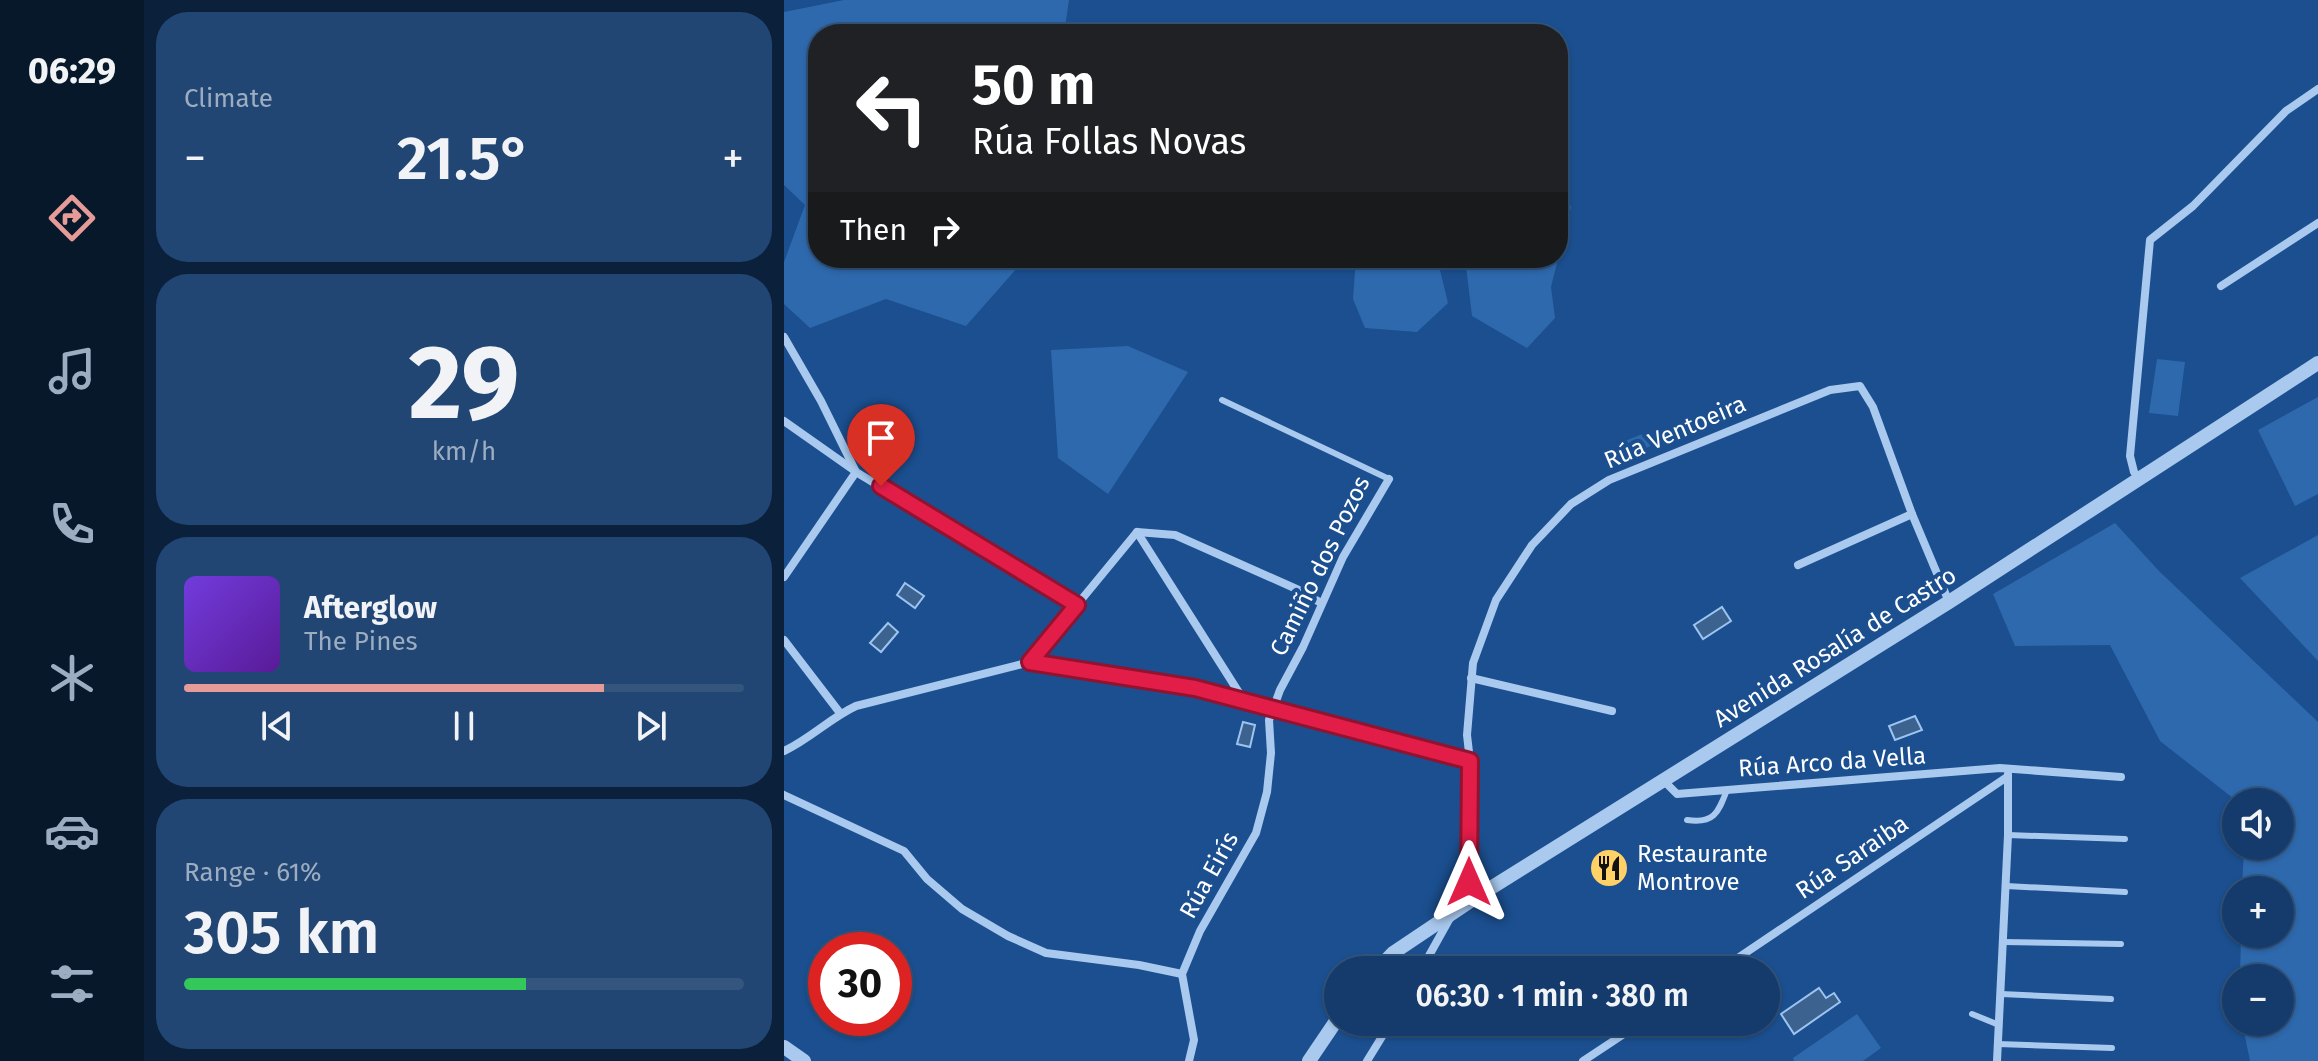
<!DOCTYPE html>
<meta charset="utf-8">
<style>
body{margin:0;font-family:"Fira Sans",sans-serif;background:#214673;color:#f1f3f6;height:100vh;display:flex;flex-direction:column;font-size:30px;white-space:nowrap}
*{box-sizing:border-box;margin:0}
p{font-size:26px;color:#9dadc1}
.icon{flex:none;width:44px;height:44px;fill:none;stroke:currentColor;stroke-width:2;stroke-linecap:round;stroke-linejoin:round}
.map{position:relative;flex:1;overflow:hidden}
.panel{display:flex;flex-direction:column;gap:12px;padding:12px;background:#0b203b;width:640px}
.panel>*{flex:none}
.top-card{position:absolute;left:24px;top:24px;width:760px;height:244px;border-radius:32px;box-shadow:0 2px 6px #0004,0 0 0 2px #33557e;background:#202124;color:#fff;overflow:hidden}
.fabs{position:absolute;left:1438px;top:788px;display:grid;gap:16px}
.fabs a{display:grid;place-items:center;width:72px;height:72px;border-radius:50%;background:#143b6b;box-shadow:0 2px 6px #0004,0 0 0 2px #33557e;font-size:40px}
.speed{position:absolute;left:24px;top:932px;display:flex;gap:16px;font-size:40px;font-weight:700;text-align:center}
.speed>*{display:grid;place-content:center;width:104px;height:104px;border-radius:50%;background:#143b6b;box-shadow:0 2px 6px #0004,0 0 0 2px #33557e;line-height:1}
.speed .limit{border:12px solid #d22;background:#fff;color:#111}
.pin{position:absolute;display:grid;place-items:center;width:68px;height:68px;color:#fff;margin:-82px -34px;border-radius:50% 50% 50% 0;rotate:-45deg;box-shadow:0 0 8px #0007}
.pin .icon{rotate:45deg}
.me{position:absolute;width:88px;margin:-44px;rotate:0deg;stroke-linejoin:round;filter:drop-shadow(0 0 6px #0008)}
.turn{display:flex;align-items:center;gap:28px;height:168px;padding:0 32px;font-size:36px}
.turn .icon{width:104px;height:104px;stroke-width:2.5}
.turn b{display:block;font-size:56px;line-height:68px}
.then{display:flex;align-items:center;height:76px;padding:0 32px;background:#0003;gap:16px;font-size:30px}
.big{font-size:60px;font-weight:600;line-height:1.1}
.panel .widget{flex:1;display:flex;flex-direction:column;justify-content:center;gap:12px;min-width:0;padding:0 28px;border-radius:32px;background:#214673}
.panel .dial{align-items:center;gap:0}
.dial b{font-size:104px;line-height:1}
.song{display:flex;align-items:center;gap:24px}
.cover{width:96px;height:96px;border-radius:12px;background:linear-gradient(135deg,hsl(260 70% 55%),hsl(270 70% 35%))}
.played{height:8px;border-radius:4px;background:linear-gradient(90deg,#e69b98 75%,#33557e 75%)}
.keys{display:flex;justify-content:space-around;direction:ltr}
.heat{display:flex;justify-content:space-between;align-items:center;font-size:44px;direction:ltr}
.charge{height:12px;border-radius:6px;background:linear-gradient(90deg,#34c759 61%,#33557e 0)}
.trip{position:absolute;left:540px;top:956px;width:456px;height:80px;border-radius:40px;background:#143b6b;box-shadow:0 2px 6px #0004,0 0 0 2px #33557e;font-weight:600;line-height:80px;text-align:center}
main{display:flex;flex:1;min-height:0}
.tabs{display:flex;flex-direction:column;width:144px;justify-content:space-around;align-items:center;background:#08182b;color:#9dadc1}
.tabs .icon{width:56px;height:56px}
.tabs .current{color:#e69b98}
.tabs b{font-size:36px;color:#f1f3f6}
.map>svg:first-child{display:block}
.green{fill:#2e69ad}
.water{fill:#3c6290;stroke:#9cc4f0;stroke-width:2}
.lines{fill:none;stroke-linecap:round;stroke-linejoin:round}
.service{stroke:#a9c9ee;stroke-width:6}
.minor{stroke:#a9c9ee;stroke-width:8}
.tertiary{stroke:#a9c9ee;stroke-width:14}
.route-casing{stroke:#92132f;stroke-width:20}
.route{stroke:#e11d48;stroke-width:14}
.labels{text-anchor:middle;stroke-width:8;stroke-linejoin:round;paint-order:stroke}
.street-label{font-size:24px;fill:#fff;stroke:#1b4f8f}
.poi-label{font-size:24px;fill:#fff;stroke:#1b4f8f;text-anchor:start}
</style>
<main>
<nav class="tabs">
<b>06:29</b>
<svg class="icon current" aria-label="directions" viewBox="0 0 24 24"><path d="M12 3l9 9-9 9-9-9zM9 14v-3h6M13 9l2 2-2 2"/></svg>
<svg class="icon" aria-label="music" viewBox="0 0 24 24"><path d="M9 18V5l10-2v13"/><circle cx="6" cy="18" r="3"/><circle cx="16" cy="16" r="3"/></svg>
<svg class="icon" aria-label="phone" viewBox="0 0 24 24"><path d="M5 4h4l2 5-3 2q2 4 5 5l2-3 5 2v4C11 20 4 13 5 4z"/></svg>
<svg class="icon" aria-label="climate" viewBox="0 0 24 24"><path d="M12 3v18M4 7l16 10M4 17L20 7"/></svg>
<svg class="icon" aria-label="car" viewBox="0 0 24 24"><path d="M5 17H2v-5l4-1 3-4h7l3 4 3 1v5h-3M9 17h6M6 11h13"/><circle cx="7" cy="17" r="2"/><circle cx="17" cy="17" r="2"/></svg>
<svg class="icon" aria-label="filters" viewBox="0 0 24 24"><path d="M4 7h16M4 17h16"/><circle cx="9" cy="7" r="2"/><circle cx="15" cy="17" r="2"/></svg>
</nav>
<section class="panel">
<div class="widget"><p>Climate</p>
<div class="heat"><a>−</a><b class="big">21.5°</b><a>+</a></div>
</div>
<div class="widget dial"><b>29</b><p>km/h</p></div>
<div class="widget">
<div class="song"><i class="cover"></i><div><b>Afterglow</b><p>The Pines</p></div></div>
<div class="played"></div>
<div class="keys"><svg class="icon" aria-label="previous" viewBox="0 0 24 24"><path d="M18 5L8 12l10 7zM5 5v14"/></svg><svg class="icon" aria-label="pause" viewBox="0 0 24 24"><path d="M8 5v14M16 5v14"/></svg><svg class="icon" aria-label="next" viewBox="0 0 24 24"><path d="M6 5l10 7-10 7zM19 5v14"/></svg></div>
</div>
<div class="widget"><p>Range · 61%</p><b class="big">305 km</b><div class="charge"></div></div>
</section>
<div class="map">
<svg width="1534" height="1061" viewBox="0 0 1534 1061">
<rect width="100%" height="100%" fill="#1b4f8f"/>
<!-- green -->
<g class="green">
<polygon points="60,0 285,0 280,34 34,34 34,258 242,258 182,326 102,299 26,328 0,304 0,262 21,205 0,185 0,12"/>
<polygon points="774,183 787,207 767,287 771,318 743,348 688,316 681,258 774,258"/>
<polygon points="572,258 653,258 664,303 633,332 581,328 569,299"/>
<polygon points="344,346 404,372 324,494 274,458 267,350"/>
<polygon points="1373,359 1401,362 1394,416 1365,413"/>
<polygon points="1534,397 1534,494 1511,506 1474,430"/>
<polygon points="861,433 867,446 843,455 836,443"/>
<polygon points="1331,523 1375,571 1534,722 1534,1061 1466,1061 1458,1022 1496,1022 1496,978 1456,978 1457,934 1496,934 1496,890 1458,890 1460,846 1496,846 1496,802 1454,802 1376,741 1326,645 1231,646 1209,594"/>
<polygon points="1534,535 1534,661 1456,578"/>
<polygon points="1073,1014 1097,1048 1079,1061 1010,1061 1009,1058"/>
</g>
<!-- water -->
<g class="water">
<polygon points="121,583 140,596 131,608 113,595"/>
<polygon points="938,607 947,621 919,639 910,625"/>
<polygon points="104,623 114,632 97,652 86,643"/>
<polygon points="1131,716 1138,730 1111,740 1105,726"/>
<polygon points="459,722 471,725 466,747 453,744"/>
<polygon points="1035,988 1042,998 1050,993 1056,1002 1010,1034 997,1014"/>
</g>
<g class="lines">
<!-- service -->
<g class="service">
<polyline points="438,400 605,479"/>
<path d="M 903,820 C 930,824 934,813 943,790"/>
<polyline points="1224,835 1341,839"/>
<polyline points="1222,886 1341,892"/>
<polyline points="1219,942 1337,944"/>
<polyline points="1217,994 1327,999"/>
<polyline points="1188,1014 1215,1025"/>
<polyline points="1214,1044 1328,1048"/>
</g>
<!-- minor -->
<g class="minor">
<polyline points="1437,286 1534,223"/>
<polyline points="0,337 37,401 72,472"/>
<polyline points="0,421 71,471"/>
<polyline points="1356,479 1350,472 1346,456 1366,240 1409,206 1502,111 1534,89"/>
<polyline points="353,532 459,699"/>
<polyline points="1014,565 1128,514"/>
<polyline points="0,577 72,472 293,605"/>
<polyline points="0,640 56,713"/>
<polyline points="246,662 353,532 391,535 517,591 537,603"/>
<polyline points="687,678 828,711"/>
<path d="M 0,751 C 26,739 46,718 72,706 L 246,662 L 411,688 L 686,761 L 685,882 L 694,896"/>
<polyline points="686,761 683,735 689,663 712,600 748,545 787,504 825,480 1046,390 1076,386 1089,407 1128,514 1165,602"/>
<polyline points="880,781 893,794 1216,768 1337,777"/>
<polyline points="0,795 120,851 143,879 178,909 224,936 262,953 355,965 398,974"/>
<polyline points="637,970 666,918"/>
<polyline points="936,970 1223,777"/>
<polyline points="405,1061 410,1040 398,974 416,931 472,833 483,792 487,753 485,720 496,690 519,647 559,557 605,479"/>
<polyline points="583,1061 607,1022"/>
<polyline points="799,1061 858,1022"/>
<polyline points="1213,1061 1224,835 1224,774"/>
</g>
<!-- tertiary -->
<g class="tertiary">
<polyline points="593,970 609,953 694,896 1165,602 1534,363"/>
<polyline points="0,1047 20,1061"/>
<polyline points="525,1061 554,1018"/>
</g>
</g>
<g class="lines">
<defs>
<polyline id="route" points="97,486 293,605 246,662 411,688 686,761 685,882"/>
</defs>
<!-- route casing -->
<use href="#route" class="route-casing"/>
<!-- route -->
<use href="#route" class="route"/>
</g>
<!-- icons -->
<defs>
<symbol id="restaurant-disc" viewBox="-11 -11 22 22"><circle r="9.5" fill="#ffd166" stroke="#1b4f8f"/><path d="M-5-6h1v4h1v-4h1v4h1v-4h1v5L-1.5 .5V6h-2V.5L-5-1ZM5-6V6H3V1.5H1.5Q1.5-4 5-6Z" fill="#111"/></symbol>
</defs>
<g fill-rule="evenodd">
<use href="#restaurant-disc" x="803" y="846" width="44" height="44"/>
</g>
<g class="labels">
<!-- street labels -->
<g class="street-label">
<text transform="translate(891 432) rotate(-23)" y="8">Rúa Ventoeira</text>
<text transform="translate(536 566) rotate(-64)" y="8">Camiño dos Pozos</text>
<text transform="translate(1051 647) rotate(-32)" y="8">Avenida Rosalía de Castro</text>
<text transform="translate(1048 762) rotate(-4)" y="8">Rúa Arco da Vella</text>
<text transform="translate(1068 857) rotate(-34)" y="8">Rúa Saraiba</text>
<text transform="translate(425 875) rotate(-61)" y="8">Rúa Eirís</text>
</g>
<!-- poi labels -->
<g class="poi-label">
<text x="853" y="862">Restaurante<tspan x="853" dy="28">Montrove</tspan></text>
</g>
</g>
</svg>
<div class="fabs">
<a><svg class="icon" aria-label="sound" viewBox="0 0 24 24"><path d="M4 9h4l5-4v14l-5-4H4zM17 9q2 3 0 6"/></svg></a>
<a>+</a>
<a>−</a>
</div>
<div class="speed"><div class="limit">30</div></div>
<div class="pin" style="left:97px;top:486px;background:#d93025"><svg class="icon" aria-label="arrive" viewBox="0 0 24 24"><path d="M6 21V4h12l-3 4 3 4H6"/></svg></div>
<svg class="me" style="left:685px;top:882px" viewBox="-20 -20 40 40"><path d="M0-17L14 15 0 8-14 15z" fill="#e11d48" stroke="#fff" stroke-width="4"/></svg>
<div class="trip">06:30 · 1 min · 380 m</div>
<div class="top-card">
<div class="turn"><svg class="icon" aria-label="left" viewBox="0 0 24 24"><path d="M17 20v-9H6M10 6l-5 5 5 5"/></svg><div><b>50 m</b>Rúa Follas Novas</div></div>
<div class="then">Then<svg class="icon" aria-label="right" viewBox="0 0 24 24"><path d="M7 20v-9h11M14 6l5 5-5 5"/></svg></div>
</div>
</div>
</main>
